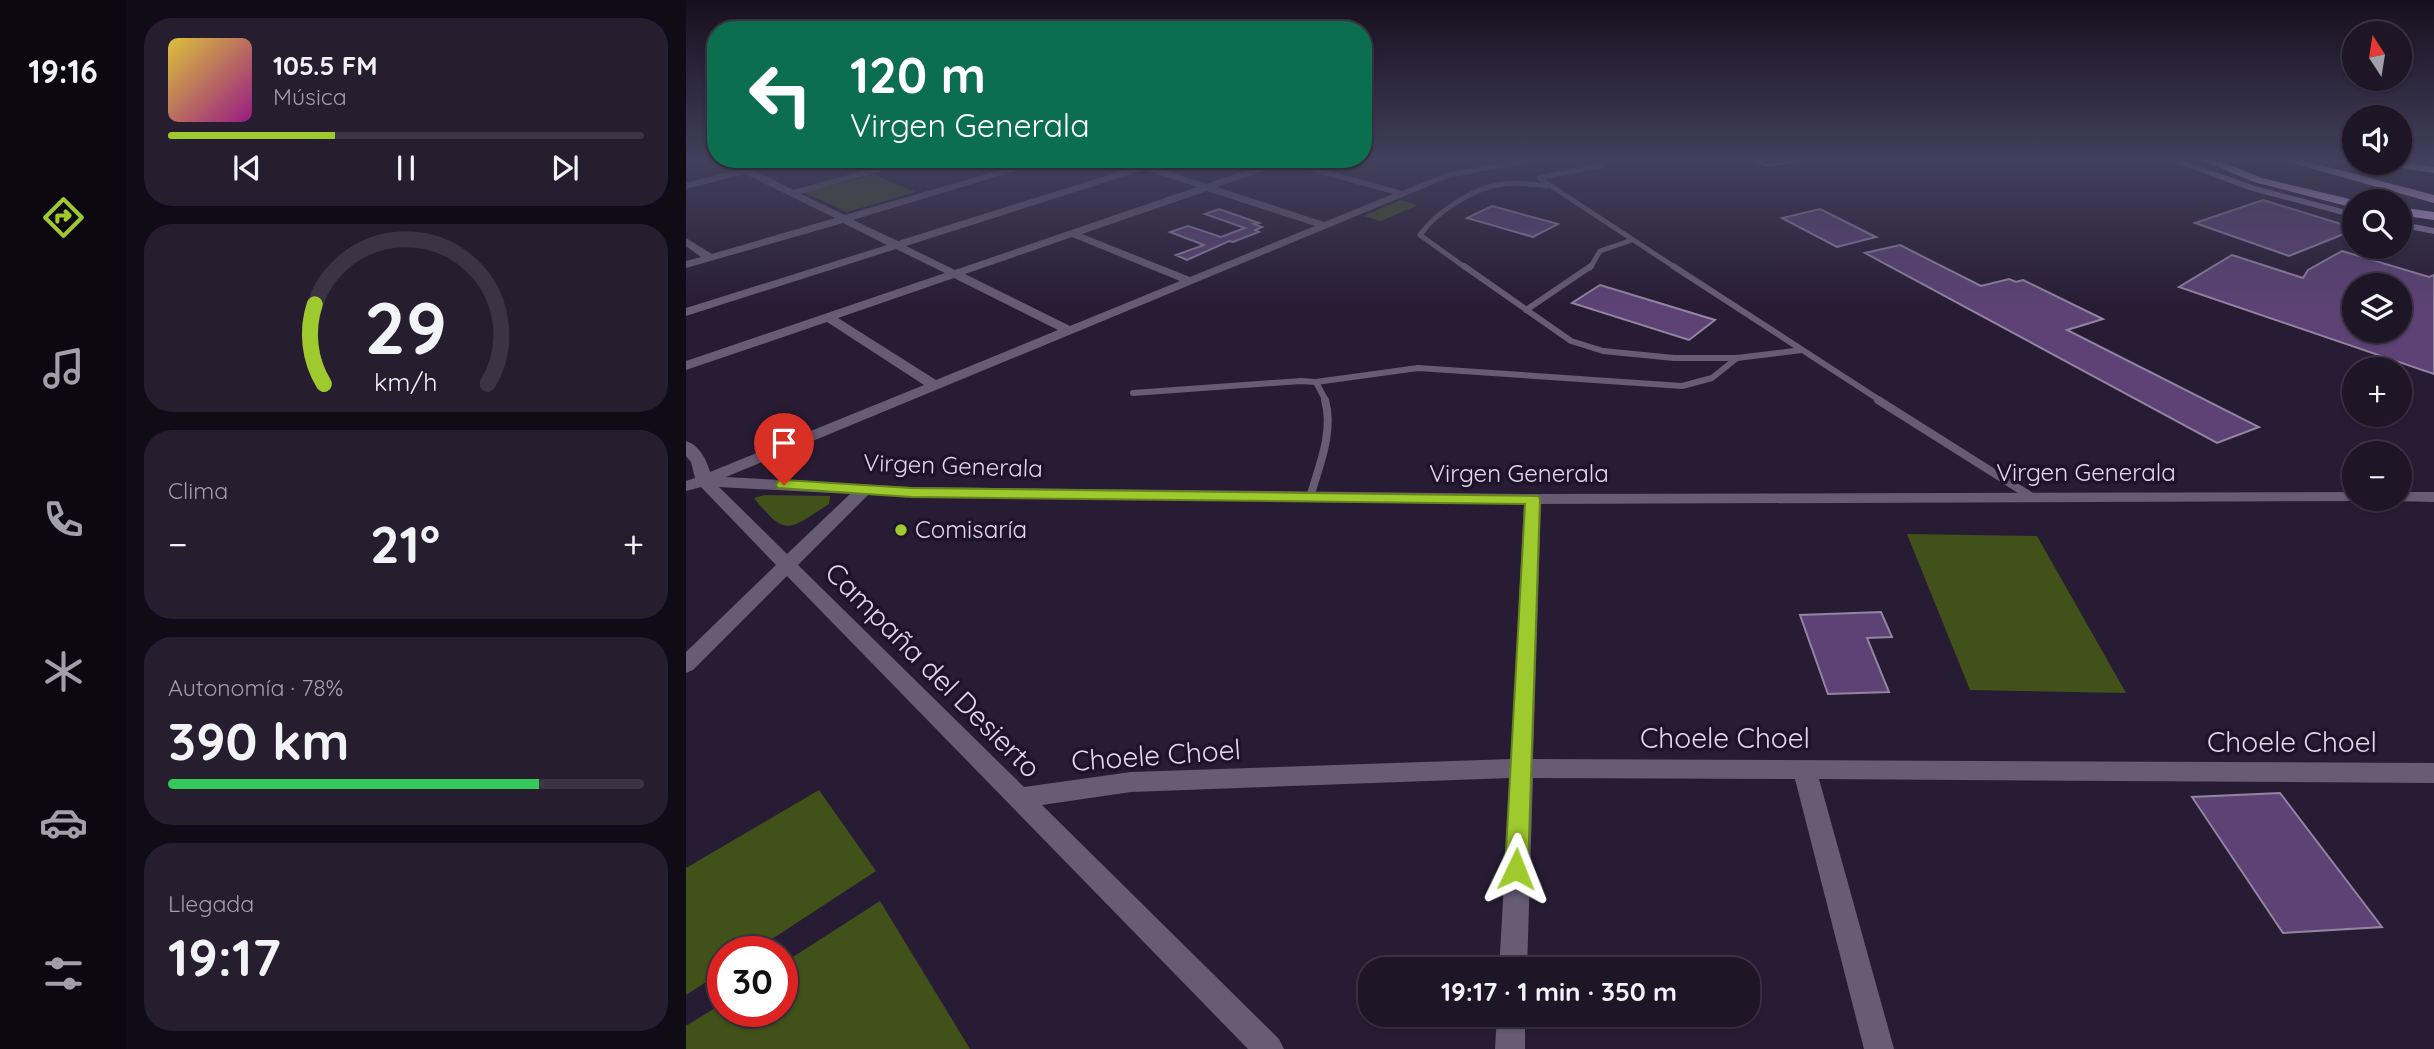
<!DOCTYPE html>
<html lang="es">
<meta charset="utf-8">
<style>
body{margin:0;font-family:Quicksand,sans-serif;background:#261e2f;color:#f1f3f6;height:100vh;display:flex;flex-direction:column;font-size:26px;white-space:nowrap}
*{box-sizing:border-box;margin:0}
p{font-size:23px;color:#a19fa7}
.icon{flex:none;width:38px;height:38px;fill:none;stroke:currentColor;stroke-width:2;stroke-linecap:round;stroke-linejoin:round}
.map{position:relative;flex:1;overflow:hidden}
.sheet{display:flex;flex-direction:column;gap:18px;padding:18px;background:#100c15;width:560px}
.sheet>*{flex:none}
.top-card{position:absolute;left:21px;top:21px;width:665px;height:147px;border-radius:28px;box-shadow:0 2px 5px #0004,0 0 0 2px #3c3444;background:#0b6e4f;color:#fff;overflow:hidden}
.needle{width:46px;rotate:348deg}
.controls{position:absolute;left:1656px;top:21px;display:grid;gap:14px}
.controls a{display:grid;place-items:center;width:70px;height:70px;border-radius:50%;background:#1e1527;box-shadow:0 2px 5px #0004,0 0 0 2px #3c3444;font-size:35px}
.speed{position:absolute;left:21px;top:936px;display:flex;gap:14px;font-size:35px;font-weight:700;text-align:center}
.speed>*{display:grid;place-content:center;width:91px;height:91px;border-radius:50%;background:#1e1527;box-shadow:0 2px 5px #0004,0 0 0 2px #3c3444;line-height:1}
.speed .limit{border:10px solid #d22;background:#fff;color:#111}
.pin{position:absolute;display:grid;place-items:center;width:60px;height:60px;color:#fff;margin:-72px -30px;border-radius:50% 50% 50% 0;rotate:-45deg;box-shadow:0 0 7px #0007}
.pin .icon{rotate:45deg}
.me{position:absolute;width:77px;margin:-38px;rotate:2deg;stroke-linejoin:round;filter:drop-shadow(0 0 5px #0008)}
.turn{display:flex;align-items:center;gap:24px;height:147px;padding:0 28px;font-size:32px}
.turn .icon{width:91px;height:91px;stroke-width:2.5}
.turn b{display:block;font-size:49px;line-height:60px}
.big{font-size:52px;font-weight:800;line-height:1.1}
.sheet .tile{flex:1;display:flex;flex-direction:column;justify-content:center;gap:10px;min-width:0;padding:0 24px;border-radius:28px;background:#261e2f}
.sheet .dial{align-items:center;gap:0}
.dial svg{height:182px;overflow:visible;fill:none;stroke:#3c3444;stroke-width:7;stroke-linecap:round;text-anchor:middle}
.dial text{fill:#f1f3f6;stroke:none}
.song{display:flex;align-items:center;gap:21px}
.cover{width:84px;height:84px;border-radius:10px;background:linear-gradient(135deg,hsl(50 70% 55%),hsl(310 70% 35%))}
.played{height:7px;border-radius:4px;background:linear-gradient(90deg,#9eca2e 35%,#3c3444 35%)}
.keys{display:flex;justify-content:space-around;direction:ltr}
.heat{display:flex;justify-content:space-between;align-items:center;font-size:38px;direction:ltr}
.charge{height:10px;border-radius:5px;background:linear-gradient(90deg,#34c759 78%,#3c3444 0)}
.trip{position:absolute;left:672px;top:957px;width:402px;height:70px;border-radius:28px;background:#1e1527;box-shadow:0 2px 5px #0004,0 0 0 2px #3c3444;font-weight:800;line-height:70px;text-align:center}
main{display:flex;flex:1;min-height:0}
.tab-bar{display:flex;flex-direction:column;width:126px;justify-content:space-around;align-items:center;background:#0c0810;color:#a19fa7}
.tab-bar .icon{width:49px;height:49px}
.tab-bar .on{color:#9eca2e}
.tab-bar b{font-size:32px;color:#f1f3f6}
.map>svg:first-child{display:block}
.green{fill:#405119}
.building{fill:#5c4275;stroke:#9385a2;stroke-width:2;fill-rule:evenodd}
.lines{fill:none;stroke-linecap:round;stroke-linejoin:round}
.service-far2{stroke:#675c73;stroke-width:5}
.service-far1{stroke:#675c73;stroke-width:6}
.service{stroke:#675c73;stroke-width:8}
.minor{fill:#675c73;fill-rule:evenodd}
.secondary{fill:#8e7ca2;fill-rule:evenodd}
.motorway{fill:#c7abe6;fill-rule:evenodd}
.route{fill:#9eca2e;stroke:#67831e;stroke-width:2}
.poi-dot{fill:#9eca2e;stroke:#1e132a;stroke-width:2.5}
.labels{text-anchor:middle;stroke-width:7;stroke-linejoin:round;paint-order:stroke}
.street-label{font-size:24px;fill:#e0d8e9;stroke:#1e132a}
.poi-label{font-size:24px;fill:#e0d8e9;stroke:#1e132a;text-anchor:start}
.near-street-label{font-size:28px;fill:#e0d8e9;stroke:#1e132a}
</style>
<main>
<nav class="tab-bar">
<b>19:16</b>
<svg class="icon on" aria-label="directions" viewBox="0 0 24 24"><path d="M12 3l9 9-9 9-9-9zM9 14v-3h6M13 9l2 2-2 2"/></svg>
<svg class="icon" aria-label="music" viewBox="0 0 24 24"><path d="M9 18V5l10-2v13"/><circle cx="6" cy="18" r="3"/><circle cx="16" cy="16" r="3"/></svg>
<svg class="icon" aria-label="phone" viewBox="0 0 24 24"><path d="M5 4h4l2 5-3 2q2 4 5 5l2-3 5 2v4C11 20 4 13 5 4z"/></svg>
<svg class="icon" aria-label="climate" viewBox="0 0 24 24"><path d="M12 3v18M4 7l16 10M4 17L20 7"/></svg>
<svg class="icon" aria-label="car" viewBox="0 0 24 24"><path d="M5 17H2v-5l4-1 3-4h7l3 4 3 1v5h-3M9 17h6M6 11h13"/><circle cx="7" cy="17" r="2"/><circle cx="17" cy="17" r="2"/></svg>
<svg class="icon" aria-label="filters" viewBox="0 0 24 24"><path d="M4 7h16M4 17h16"/><circle cx="9" cy="7" r="2"/><circle cx="15" cy="17" r="2"/></svg>
</nav>
<section class="sheet">
<div class="tile">
<div class="song"><i class="cover"></i><div><b>105.5 FM</b><p>Música</p></div></div>
<div class="played"></div>
<div class="keys"><svg class="icon" aria-label="previous" viewBox="0 0 24 24"><path d="M18 5L8 12l10 7zM5 5v14"/></svg><svg class="icon" aria-label="pause" viewBox="0 0 24 24"><path d="M8 5v14M16 5v14"/></svg><svg class="icon" aria-label="next" viewBox="0 0 24 24"><path d="M6 5l10 7-10 7zM19 5v14"/></svg></div>
</div>
<div class="tile dial"><svg viewBox="0 0 100 80">
<path d="M14 69A42 42 0 1 1 86 69"/>
<path d="M14 69A42 42 0 0 1 10 34" stroke="#9eca2e"/>
<text x="50" y="56" font-size="32" font-weight="700">29</text>
<text x="50" y="72" font-size="11">km/h</text>
</svg></div>
<div class="tile"><p>Clima</p>
<div class="heat"><a>−</a><b class="big">21°</b><a>+</a></div>
</div>
<div class="tile"><p>Autonomía · 78%</p><b class="big">390 km</b><div class="charge"></div></div>
<div class="tile"><p>Llegada</p><b class="big">19:17</b></div>
</section>
<div class="map">
<svg width="1748" height="1049" viewBox="0 0 1748 1049">
<rect width="100%" height="100%" fill="#281c34"/>
<!-- green -->
<g class="green">
<polygon points="188,175 230,192 161,212 117,192"/>
<polygon points="714,200 732,205 695,221 677,216"/>
<path d="M 79,495 L 144,496 L 143,504 C 103,529 101,539 68,498 Z"/>
<polygon points="1221,534 1351,536 1440,693 1284,690"/>
<polygon points="133,790 190,871 66,952 37,952 37,971 0,995 0,868"/>
<polygon points="194,901 284,1049 0,1049 0,1026 37,1003 37,1012 96,1012 96,964"/>
</g>
<!-- building -->
<g class="building">
<polygon points="1069,160 1119,160 1080,166"/>
<polygon points="1577,200 1668,228 1668,230 1603,256 1509,223"/>
<polygon points="806,206 872,224 847,237 781,218"/>
<polygon points="533,209 573,223 568,224 576,227 569,230 573,232 547,242 543,241 501,260 490,255 518,245 484,232 502,226 535,237 559,228 519,214"/>
<polygon points="1134,209 1190,237 1151,247 1096,218"/>
<polygon points="1214,245 1295,286 1323,279 1330,282 1337,280 1417,319 1381,330 1573,427 1531,443 1179,253"/>
<path d="M 1656,251 L 1743,277 L 1748,275 L 1748,374 L 1493,287 L 1546,255 L 1617,278 L 1622,270 ZM 1668,285 L 1713,285 L 1713,331 L 1668,331 Z"/>
<polygon points="914,285 1029,320 1003,340 886,303"/>
<polygon points="1195,612 1206,637 1181,638 1203,692 1142,694 1114,615"/>
<polygon points="1594,793 1696,927 1597,933 1506,797"/>
</g>
<g class="lines">
<!-- service-far2 -->
<g class="service-far2">
<polyline points="917,165 853,178 990,268"/>
<path d="M 780,268 L 734,235 C 750,212 789,187 817,184 C 832,182 846,184 861,186"/>
<polyline points="904,268 914,251 946,240"/>
</g>
<!-- service-far1 -->
<g class="service-far1">
<polyline points="778,266 885,341 917,351 988,358 1051,358 1116,350"/>
<polyline points="987,266 1195,401"/>
<polyline points="840,310 905,266"/>
<polyline points="630,382 732,368 996,386 1026,378 1051,358"/>
<polyline points="447,393 615,381 630,382 640,401"/>
</g>
<!-- service -->
<g class="service">
<polyline points="1192,400 1346,497"/>
<path d="M 624,497 C 633,466 648,432 639,400"/>
</g>
<!-- minor -->
<g class="minor">
<path d="M 90,160 L 107,160 L 69,171 L 107,190 L 217,160 L 234,160 L 115,194 L 159,215 L 349,160 L 365,160 L 167,220 L 212,241 L 448,167 L 433,160 L 448,160 L 521,184 L 589,160 L 605,160 L 716,191 L 760,173 L 832,160 L 855,160 L 762,178 L 40,477 L 225,487 L 847,494 L 1668,492 L 1668,499 L 1675,499 L 1674,501 L 855,504 L 847,759 L 1748,763 L 1748,783 L 1133,779 L 1208,1049 L 1178,1049 L 1109,779 L 847,778 L 841,970 L 813,970 L 824,778 L 445,792 L 356,805 L 593,1039 L 598,1049 L 562,1049 L 101,576 L 7,670 L 0,673 L 0,652 L 90,565 L 15,487 L 0,491 L 0,481 L 9,478 L 5,462 L 0,456 L 0,441 C 13,445 21,460 24,472 L 238,385 L 141,322 L 0,370 L 0,361 L 259,273 L 210,249 L 0,316 L 0,308 L 201,245 L 157,223 L 0,268 L 0,261 L 15,257 L 0,246 L 0,238 L 26,254 L 149,218 L 59,174 L 0,189 L 0,183 ZM 598,164 L 707,194 L 638,222 L 531,187 ZM 458,170 L 511,187 L 269,270 L 220,246 ZM 521,191 L 629,226 L 504,277 L 396,234 ZM 386,237 L 494,281 L 384,326 L 279,274 ZM 268,278 L 372,330 L 250,380 L 152,318 ZM 33,487 L 164,494 L 101,554 ZM 182,495 L 838,504 L 825,759 L 445,772 L 338,787 L 112,565 Z"/>
<polygon points="1713,492 1748,492 1748,502 1707,501 1706,499 1713,499"/>
<polygon points="811,1015 839,1015 839,1049 809,1049"/>
</g>
<!-- secondary -->
<g class="secondary">
<polygon points="1482,160 1496,160 1569,186 1668,212 1668,218 1563,190"/>
<polygon points="1713,221 1748,228 1748,234 1713,227"/>
</g>
<!-- motorway -->
<g class="motorway">
<polygon points="1515,160 1531,160 1576,178 1672,201 1668,201 1668,208 1568,182"/>
<polygon points="1596,160 1616,160 1748,195 1748,203"/>
<polygon points="1713,161 1748,167 1748,173 1703,166 1697,163"/>
<polygon points="1713,207 1748,212 1748,220 1713,215"/>
</g>
</g>
<!-- sky -->
<linearGradient id="sky" x2="0" y2="1"><stop stop-color="#160f1d"/><stop offset="0.52" stop-color="#42405c"/><stop offset="1" stop-color="#42405c" stop-opacity="0"/></linearGradient>
<rect width="1748" height="307" fill="url(#sky)"/>
<!-- route -->
<polygon class="route" points="98,480 225,488 852,496 854,499 842,869 838,876 830,879 822,876 819,869 839,504 225,497 92,488 90,485 92,481"/>
<!-- markers -->
<circle class="poi-dot" cx="215" cy="530" r="7"/>
<g class="labels">
<!-- street labels -->
<g class="street-label">
<text transform="translate(267 466) rotate(2)" y="8">Virgen Generala</text>
<text x="1400" y="481">Virgen Generala</text>
<text x="833" y="482">Virgen Generala</text>
</g>
<!-- poi labels -->
<g class="poi-label">
<text x="229" y="538">Comisaría</text>
</g>
<!-- near-street labels -->
<g class="near-street-label">
<text transform="translate(247 670) rotate(45)" y="10">Campaña del Desierto</text>
<text x="1039" y="748">Choele Choel</text>
<text x="1606" y="752">Choele Choel</text>
<text transform="translate(470 755) rotate(-4)" y="10">Choele Choel</text>
</g>
</g>
</svg>
<div class="controls">
<a><svg class="needle" viewBox="-14 -14 28 28"><path d="M0-13l5 13h-10z" fill="#e53935"/><path d="M0 13l5-13h-10z" fill="#a19fa7"/></svg></a>
<a><svg class="icon" aria-label="sound" viewBox="0 0 24 24"><path d="M4 9h4l5-4v14l-5-4H4zM17 9q2 3 0 6"/></svg></a>
<a><svg class="icon" aria-label="search" viewBox="0 0 24 24"><circle cx="10" cy="10" r="6"/><path d="M15 15l6 6"/></svg></a>
<a><svg class="icon" aria-label="layers" viewBox="0 0 24 24"><path d="M12 4l9 5-9 5-9-5zM3 14l9 5 9-5"/></svg></a>
<a>+</a>
<a>−</a>
</div>
<div class="speed"><div class="limit">30</div></div>
<div class="pin" style="left:98px;top:485px;background:#d93025"><svg class="icon" aria-label="arrive" viewBox="0 0 24 24"><path d="M6 21V4h12l-3 4 3 4H6"/></svg></div>
<svg class="me" style="left:830px;top:869px" viewBox="-20 -20 40 40"><path d="M0-17L14 15 0 8-14 15z" fill="#9eca2e" stroke="#fff" stroke-width="4"/></svg>
<div class="trip">19:17 · 1 min · 350 m</div>
<div class="top-card">
<div class="turn"><svg class="icon" aria-label="left" viewBox="0 0 24 24"><path d="M17 20v-9H6M10 6l-5 5 5 5"/></svg><div><b>120 m</b>Virgen Generala</div></div>
</div>
</div>
</main>
